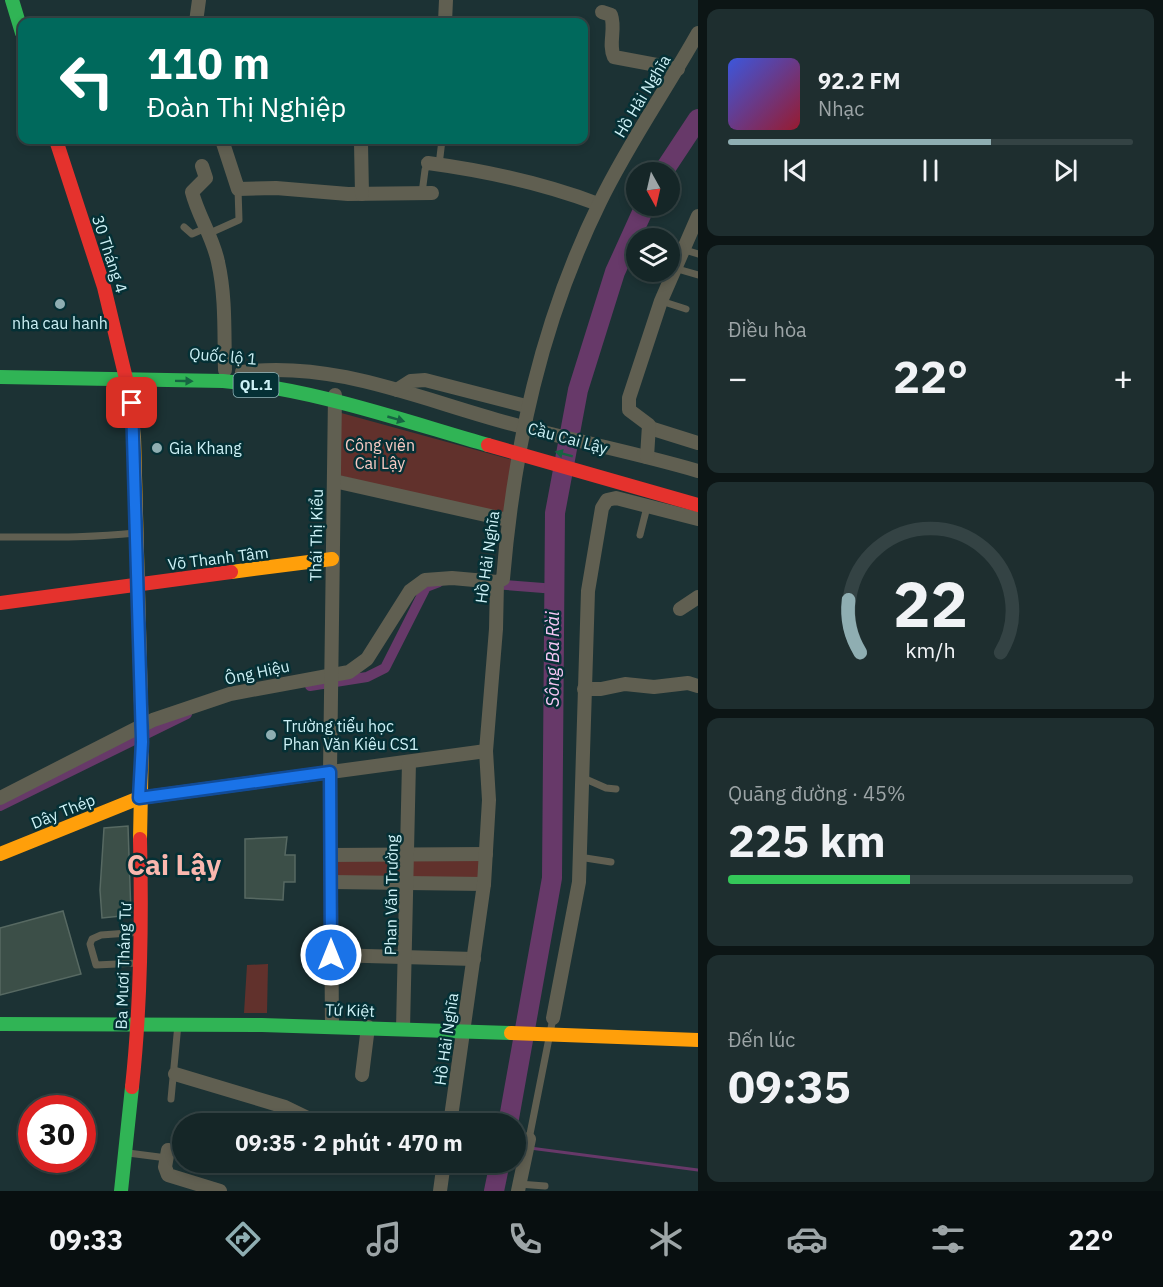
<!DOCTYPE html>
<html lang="vi">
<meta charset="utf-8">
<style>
body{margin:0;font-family:"IBM Plex Sans",sans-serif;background:#1e2e2f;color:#f1f3f6;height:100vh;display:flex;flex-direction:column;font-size:22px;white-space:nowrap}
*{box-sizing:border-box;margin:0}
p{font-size:20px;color:#9da5a7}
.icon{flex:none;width:33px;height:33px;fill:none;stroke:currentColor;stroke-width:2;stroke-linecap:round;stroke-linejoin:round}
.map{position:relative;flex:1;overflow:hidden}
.drawer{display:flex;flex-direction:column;gap:9px;padding:9px;background:#0c1515;width:465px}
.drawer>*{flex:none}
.banner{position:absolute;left:18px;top:18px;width:570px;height:126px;border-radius:12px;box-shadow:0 3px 9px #0003,0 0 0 2px #344344;background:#00695c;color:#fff;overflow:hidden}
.needle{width:39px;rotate:172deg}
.controls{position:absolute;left:626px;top:162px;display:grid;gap:12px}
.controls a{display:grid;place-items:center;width:54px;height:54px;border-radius:50%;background:#152627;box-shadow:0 3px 9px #0003,0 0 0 2px #344344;font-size:30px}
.speed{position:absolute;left:18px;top:1095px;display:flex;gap:12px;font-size:30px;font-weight:700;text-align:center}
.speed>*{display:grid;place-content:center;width:78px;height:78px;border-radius:50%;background:#152627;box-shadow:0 3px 9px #0003,0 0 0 2px #344344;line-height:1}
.speed .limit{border:9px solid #d22;background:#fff;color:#111}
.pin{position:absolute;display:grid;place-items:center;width:51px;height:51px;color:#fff;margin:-26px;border-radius:12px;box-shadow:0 3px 9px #0006}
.me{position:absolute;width:66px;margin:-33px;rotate:0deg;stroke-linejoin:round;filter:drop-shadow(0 0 4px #0008)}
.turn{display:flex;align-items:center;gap:21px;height:126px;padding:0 30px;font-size:27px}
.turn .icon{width:78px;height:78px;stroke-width:2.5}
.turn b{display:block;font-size:42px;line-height:51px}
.big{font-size:45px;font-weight:800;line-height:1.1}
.drawer .card{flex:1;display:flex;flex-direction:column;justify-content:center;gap:9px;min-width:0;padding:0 21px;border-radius:12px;background:#1e2e2f}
.drawer .dial{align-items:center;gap:0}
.dial svg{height:156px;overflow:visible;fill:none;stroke:#344344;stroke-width:7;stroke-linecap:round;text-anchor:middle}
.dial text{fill:#f1f3f6;stroke:none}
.song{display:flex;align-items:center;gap:18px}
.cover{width:72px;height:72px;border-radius:9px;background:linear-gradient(135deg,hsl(230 70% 55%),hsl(350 70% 35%))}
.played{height:6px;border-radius:3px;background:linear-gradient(90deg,#8faeb2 65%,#344344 65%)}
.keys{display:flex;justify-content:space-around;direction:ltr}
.heat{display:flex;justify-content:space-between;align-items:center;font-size:33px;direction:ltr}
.charge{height:9px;border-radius:4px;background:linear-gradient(90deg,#34c759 45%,#344344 0)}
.trip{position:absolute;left:172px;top:1113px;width:354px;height:60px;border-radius:30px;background:#152627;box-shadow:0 3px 9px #0003,0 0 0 2px #344344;font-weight:800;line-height:60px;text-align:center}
.menu{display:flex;height:96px;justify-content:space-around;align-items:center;background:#080f10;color:#9da5a7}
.menu .icon{width:42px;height:42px}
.menu .active{color:#8faeb2}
.menu b{font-size:27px;color:#f1f3f6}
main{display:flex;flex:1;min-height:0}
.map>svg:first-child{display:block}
.green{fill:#61312c}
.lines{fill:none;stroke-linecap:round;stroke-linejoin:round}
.stream{stroke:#673969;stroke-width:3}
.canal{stroke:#673969;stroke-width:10}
.river{stroke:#673969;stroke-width:20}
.building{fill:#3c4f48;stroke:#576962;stroke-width:1.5}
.lane{stroke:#605f51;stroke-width:7}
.street{stroke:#605f51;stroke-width:14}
.fast{stroke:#30b455;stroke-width:14}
.slow{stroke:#ff9f0a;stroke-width:14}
.jam{stroke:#e5322d;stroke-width:14}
.oneway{fill:#166542}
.route-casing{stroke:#114b97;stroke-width:15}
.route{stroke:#1a73e8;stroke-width:10}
.poi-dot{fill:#8faeb2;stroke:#053035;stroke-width:2}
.labels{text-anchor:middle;stroke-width:5;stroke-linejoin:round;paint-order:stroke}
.shield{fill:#053035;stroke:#91b7bc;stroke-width:1.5}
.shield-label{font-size:15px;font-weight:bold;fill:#cdf1f6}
.street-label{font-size:16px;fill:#cdf1f6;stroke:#053035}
.poi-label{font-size:16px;fill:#cdf1f6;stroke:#053035;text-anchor:start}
.park-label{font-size:16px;fill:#f8cac3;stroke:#053035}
.water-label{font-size:18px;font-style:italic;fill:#f6c6f4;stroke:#053035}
.town-label{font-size:28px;font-weight:bold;fill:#fab7ae;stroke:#053035}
</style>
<main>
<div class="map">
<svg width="698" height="1191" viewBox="0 0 698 1191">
<rect width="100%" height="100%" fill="#1c3234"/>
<!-- green -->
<g class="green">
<polygon points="334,411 524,463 510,519 334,474"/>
<polygon points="486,854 484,884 331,882 330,855"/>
<polygon points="268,964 267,1013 244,1013 247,965"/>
</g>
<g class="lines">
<!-- stream -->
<g class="stream">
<polyline points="516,1146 524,1147"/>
<polyline points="530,1148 698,1170"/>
</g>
<!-- canal -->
<g class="canal">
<polyline points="493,584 556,589"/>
<polyline points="310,686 367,677 385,668 426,587 439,582"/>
<polyline points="0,806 187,714"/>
</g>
<!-- river -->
<g class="river">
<polyline points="663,172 698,119"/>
<polyline points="508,1124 552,878 555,513 578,390 615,272 645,206"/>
<polyline points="494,1191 500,1162"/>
</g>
</g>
<!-- building -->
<g class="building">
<polygon points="128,826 131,915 102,918 100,890 104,828"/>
<polygon points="287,837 285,855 295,855 295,882 284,882 283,900 245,898 245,839"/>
<polygon points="63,911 81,974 0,995 0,928"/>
</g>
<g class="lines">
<!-- lane -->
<g class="lane">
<polyline points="439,165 442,140"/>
<polyline points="422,193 425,170 428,163"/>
<polyline points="184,227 192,234 208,227"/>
<polyline points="210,233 239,220 238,189"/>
<polyline points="682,249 698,254"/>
<polyline points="674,268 698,275"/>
<polyline points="661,301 686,309"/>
<polyline points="640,535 647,507"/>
<path d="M 0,537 C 45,537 90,538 135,533"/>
<polyline points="581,777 606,788 616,789"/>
<polyline points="579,857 611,862"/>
<polyline points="138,963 96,965 90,944 92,939 101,935 142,932"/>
<polyline points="171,1099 178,1024"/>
<polyline points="529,1139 553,1018"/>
<polyline points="128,1153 167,1158"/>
<polyline points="519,1184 545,1186"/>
</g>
<!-- street -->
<g class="street">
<path d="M 602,12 L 611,15 C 616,29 608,44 614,57 L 678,69"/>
<polyline points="196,22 199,0"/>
<polyline points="445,22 446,0"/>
<polyline points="222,140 238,189 276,188 348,194 432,193"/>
<polyline points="361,143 362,194"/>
<path d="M 428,163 C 487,171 543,183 598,204"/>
<path d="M 202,166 L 206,178 L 192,192 C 198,216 213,237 218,262 C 226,297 224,334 225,370"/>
<path d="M 242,372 C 336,360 424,401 512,424 C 574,441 637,453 698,471"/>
<polyline points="397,390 411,381 425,380 526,406"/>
<polyline points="650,428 698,443"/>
<polyline points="647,457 649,425 629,410 629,398 661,301 698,216"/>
<polyline points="334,481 508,520"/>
<polyline points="680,609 698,597"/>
<polyline points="584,689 601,689 625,684 654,687 688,683 698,686"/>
<polyline points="0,798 153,720 230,694 349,672 367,659 410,591 425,580 452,578 497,582"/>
<polyline points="139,798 486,751"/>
<polyline points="330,855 486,854"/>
<polyline points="331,882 484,884"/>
<polyline points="331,955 474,959"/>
<polyline points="553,1018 579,882 588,591 602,508 607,500 616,498 698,519"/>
<polyline points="332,1026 330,772 335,395"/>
<polyline points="403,1029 409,762"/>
<polyline points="175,1074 285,1107 320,1124"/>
<polyline points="362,1075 368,1027"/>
<path d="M 450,1124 L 484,884 L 489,800 L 486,751 L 496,629 L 497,582 L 503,579 C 514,447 541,322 600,202 C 628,144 666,90 698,33"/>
<polyline points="168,1150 165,1167 168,1175 220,1191"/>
<polyline points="440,1191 444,1162"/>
<polyline points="518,1191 529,1139"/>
</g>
<!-- fast -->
<g class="fast">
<polyline points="12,0 22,33"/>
<path d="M 0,377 L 223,381 C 314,389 401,420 488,445"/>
<polyline points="0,1024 262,1025 511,1033"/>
<polyline points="121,1191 132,1087"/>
</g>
<!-- slow -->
<g class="slow">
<polyline points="128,387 134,437 142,742 140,839"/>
<polyline points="231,572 332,559"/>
<polyline points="0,854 139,798"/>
<polyline points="511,1033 698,1040"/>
</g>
<!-- jam -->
<g class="jam">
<polyline points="56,140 104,287 128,387"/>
<polyline points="488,445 698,505"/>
<polyline points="0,603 231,572"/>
<path d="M 132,1087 C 141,1004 142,922 140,839"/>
</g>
</g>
<!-- one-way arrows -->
<defs><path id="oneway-solid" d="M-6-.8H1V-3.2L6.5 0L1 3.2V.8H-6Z" transform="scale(1.5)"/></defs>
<g class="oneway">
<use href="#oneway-solid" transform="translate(184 381) rotate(1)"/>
<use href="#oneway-solid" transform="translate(396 419) rotate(16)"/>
<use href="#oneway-solid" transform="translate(564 454) rotate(-165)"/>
</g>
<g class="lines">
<defs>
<polyline id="route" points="132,403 142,742 139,798 330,772 331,955"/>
</defs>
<!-- route casing -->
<use href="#route" class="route-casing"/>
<!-- route -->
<use href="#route" class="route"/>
</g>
<!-- markers -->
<g class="poi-dot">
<circle cx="60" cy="304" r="6"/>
<circle cx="157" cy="448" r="6"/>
<circle cx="271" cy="735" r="6"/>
</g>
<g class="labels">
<!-- shield labels -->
<rect class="shield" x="233.5" y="373" width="45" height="24" rx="4.5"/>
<g class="shield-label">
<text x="256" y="390">QL.1</text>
</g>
<!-- street labels -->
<g class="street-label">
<text transform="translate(642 96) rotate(-59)" y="6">Hồ Hải Nghĩa</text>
<text transform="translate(110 254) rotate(72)" y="6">30 Tháng 4</text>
<text transform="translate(223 356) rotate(5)" y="6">Quốc lộ 1</text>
<text transform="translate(568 438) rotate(15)" y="6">Cầu Cai Lậy</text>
<text transform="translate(316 535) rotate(-89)" y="6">Thái Thị Kiểu</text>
<text transform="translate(487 557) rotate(-82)" y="6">Hồ Hải Nghĩa</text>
<text transform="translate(218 558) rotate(-7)" y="6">Võ Thanh Tâm</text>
<text transform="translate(257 672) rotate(-12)" y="6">Ông Hiệu</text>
<text transform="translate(63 811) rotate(-22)" y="6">Dây Thép</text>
<text transform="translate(391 895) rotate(-89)" y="6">Phan Văn Trường</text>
<text transform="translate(123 966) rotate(-88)" y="6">Ba Mươi Tháng Tư</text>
<text transform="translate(350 1010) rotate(2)" y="6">Tứ Kiệt</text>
<text transform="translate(446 1039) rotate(-82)" y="6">Hồ Hải Nghĩa</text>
</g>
<!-- poi labels -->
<g class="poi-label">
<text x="60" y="329" text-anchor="middle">nha cau hanh</text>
<text x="169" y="454">Gia Khang</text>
<text x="283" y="732">Trường tiểu học<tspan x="283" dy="18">Phan Văn Kiêu CS1</tspan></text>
</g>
<!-- park labels -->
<g class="park-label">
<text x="380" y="451">Công viên<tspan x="380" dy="18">Cai Lậy</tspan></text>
</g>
<!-- water labels -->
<g class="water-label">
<text transform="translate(553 659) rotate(-90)" y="6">Sông Ba Rài</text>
</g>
<!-- town labels -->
<g class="town-label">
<text x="174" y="875">Cai Lậy</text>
</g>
</g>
</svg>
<div class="controls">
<a><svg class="needle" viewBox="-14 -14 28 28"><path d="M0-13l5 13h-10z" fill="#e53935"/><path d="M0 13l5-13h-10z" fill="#9da5a7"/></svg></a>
<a><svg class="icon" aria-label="layers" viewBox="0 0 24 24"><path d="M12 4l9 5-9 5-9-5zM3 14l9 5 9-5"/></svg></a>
</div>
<div class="speed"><div class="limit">30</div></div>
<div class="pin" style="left:132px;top:403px;background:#d93025"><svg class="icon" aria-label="arrive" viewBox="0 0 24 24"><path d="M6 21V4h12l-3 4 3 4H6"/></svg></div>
<svg class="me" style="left:331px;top:955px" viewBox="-20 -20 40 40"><circle r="17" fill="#1a73e8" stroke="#fff" stroke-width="3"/><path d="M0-11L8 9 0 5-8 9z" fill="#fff"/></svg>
<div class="trip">09:35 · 2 phút · 470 m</div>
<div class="banner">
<div class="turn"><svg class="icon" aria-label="left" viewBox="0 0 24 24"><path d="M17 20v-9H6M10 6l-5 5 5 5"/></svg><div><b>110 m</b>Đoàn Thị Nghiệp</div></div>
</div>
</div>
<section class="drawer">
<div class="card">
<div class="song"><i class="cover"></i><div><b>92.2 FM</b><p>Nhạc</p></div></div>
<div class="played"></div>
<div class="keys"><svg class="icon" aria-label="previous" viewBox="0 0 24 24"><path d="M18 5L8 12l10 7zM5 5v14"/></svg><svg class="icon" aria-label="pause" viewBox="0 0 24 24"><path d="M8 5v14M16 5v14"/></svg><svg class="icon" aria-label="next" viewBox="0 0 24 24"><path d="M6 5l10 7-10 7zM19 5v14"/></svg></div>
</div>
<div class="card"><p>Điều hòa</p>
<div class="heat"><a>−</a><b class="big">22°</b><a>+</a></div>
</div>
<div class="card dial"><svg viewBox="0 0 100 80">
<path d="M14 69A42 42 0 1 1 86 69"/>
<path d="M14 69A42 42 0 0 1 8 42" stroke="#8faeb2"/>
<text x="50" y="56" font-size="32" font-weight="700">22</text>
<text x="50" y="72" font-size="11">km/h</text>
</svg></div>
<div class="card"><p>Quãng đường · 45%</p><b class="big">225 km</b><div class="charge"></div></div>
<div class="card"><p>Đến lúc</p><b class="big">09:35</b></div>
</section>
</main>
<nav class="menu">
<b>09:33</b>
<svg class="icon active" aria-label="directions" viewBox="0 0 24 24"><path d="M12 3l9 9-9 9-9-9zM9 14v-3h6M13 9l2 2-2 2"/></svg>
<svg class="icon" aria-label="music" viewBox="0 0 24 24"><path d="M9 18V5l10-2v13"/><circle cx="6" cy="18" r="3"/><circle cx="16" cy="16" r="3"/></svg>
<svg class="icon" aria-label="phone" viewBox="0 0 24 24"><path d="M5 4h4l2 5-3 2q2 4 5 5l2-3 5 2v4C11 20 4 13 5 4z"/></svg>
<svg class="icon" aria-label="climate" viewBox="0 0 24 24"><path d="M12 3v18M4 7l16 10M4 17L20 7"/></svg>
<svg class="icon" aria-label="car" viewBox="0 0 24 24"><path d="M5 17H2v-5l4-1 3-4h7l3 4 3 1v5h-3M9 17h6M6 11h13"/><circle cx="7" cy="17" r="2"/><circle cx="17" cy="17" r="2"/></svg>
<svg class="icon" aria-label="filters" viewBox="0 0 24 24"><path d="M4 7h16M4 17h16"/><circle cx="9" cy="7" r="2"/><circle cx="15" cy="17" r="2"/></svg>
<b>22°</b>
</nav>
